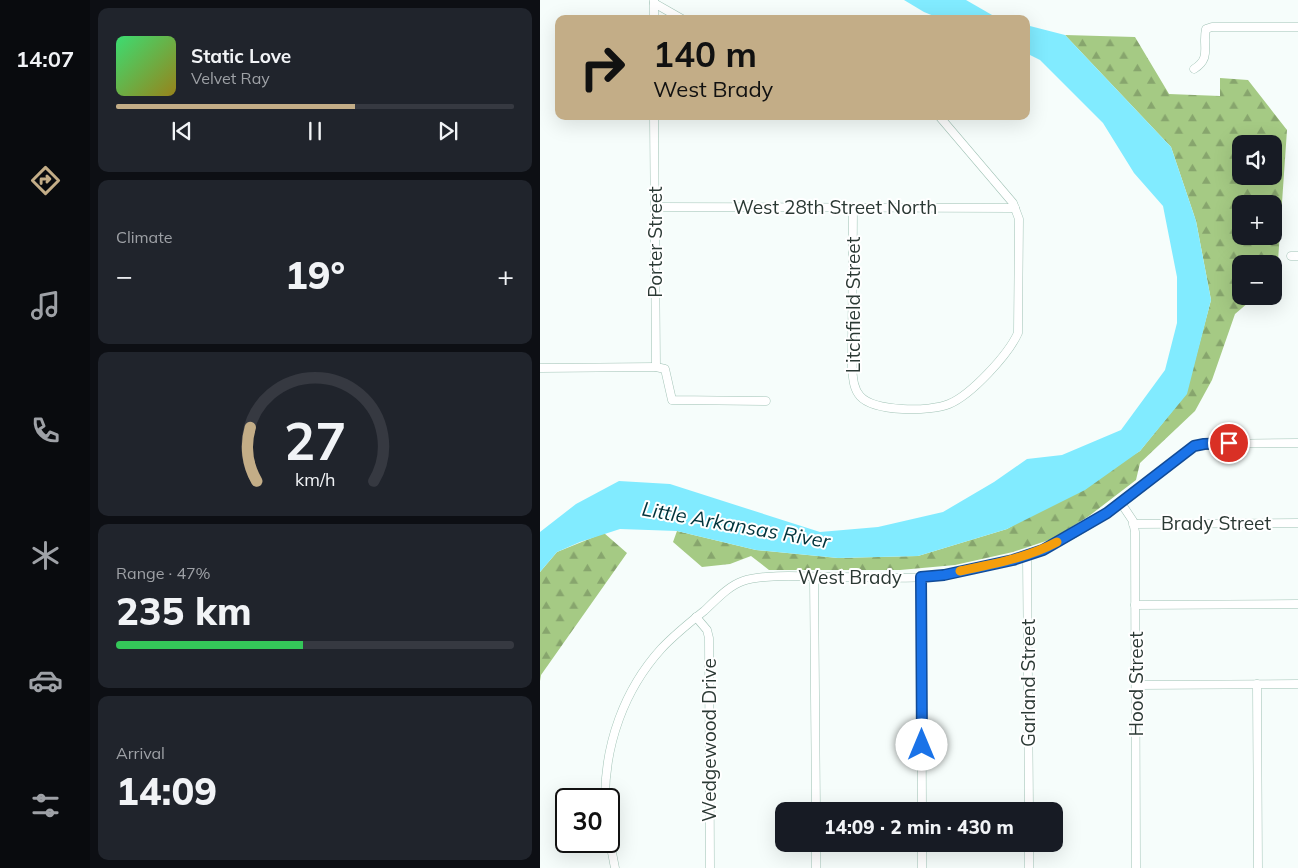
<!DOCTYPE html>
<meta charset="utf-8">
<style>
body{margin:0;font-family:Mulish,sans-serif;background:#20242c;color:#f1f3f6;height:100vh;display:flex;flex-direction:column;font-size:19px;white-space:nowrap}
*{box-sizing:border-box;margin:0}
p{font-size:16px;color:#9ea1a6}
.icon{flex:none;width:28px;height:28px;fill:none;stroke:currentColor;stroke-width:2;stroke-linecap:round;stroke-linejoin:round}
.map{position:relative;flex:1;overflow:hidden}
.side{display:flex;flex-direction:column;gap:8px;padding:8px;background:#0d0f14;width:450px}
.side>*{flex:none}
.top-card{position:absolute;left:15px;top:15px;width:475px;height:105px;border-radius:10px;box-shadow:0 5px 20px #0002;background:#c3ad87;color:#111;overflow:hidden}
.tools{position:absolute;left:692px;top:135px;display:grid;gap:10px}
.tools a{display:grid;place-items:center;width:50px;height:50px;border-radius:10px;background:#171b24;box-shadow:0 5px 20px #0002;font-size:25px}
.speed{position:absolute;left:15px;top:788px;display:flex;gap:10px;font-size:25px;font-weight:700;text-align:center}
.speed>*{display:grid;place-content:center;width:65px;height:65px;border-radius:50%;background:#171b24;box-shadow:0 5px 20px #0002;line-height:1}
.speed .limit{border:2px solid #111;border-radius:8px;background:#fff;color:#111}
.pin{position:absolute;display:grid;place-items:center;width:42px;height:42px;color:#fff;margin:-21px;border:2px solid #fff;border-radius:50%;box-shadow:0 1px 5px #0007}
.me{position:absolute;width:55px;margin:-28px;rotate:0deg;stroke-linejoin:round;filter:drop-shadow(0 0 4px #0008)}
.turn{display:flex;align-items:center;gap:18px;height:105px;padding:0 15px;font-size:22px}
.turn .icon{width:65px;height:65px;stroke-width:2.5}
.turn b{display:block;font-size:35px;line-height:42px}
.big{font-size:38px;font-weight:800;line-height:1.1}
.side .card{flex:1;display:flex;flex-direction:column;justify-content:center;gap:8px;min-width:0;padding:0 18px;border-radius:10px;background:#20242c}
.side .dial{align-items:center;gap:0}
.dial svg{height:130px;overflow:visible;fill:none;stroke:#363941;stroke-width:7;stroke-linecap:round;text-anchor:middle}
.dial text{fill:#f1f3f6;stroke:none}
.song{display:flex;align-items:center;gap:15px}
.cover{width:60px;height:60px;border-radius:8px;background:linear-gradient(135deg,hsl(140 70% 55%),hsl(50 70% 35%))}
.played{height:5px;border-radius:2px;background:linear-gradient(90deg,#c3ad87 60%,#363941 60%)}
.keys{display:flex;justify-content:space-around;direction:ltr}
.heat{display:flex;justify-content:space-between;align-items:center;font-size:28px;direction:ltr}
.charge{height:8px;border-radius:4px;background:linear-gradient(90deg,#34c759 47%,#363941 0)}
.trip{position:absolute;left:235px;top:802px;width:288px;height:50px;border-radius:10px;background:#171b24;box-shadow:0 5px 20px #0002;font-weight:800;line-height:50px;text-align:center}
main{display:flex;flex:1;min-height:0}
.tabs{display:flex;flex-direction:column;width:90px;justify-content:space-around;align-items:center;background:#090b0e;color:#9ea1a6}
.tabs .icon{width:35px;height:35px}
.tabs .on{color:#c3ad87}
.tabs b{font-size:22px;color:#f1f3f6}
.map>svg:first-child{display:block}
.forest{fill:url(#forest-firs);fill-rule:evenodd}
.water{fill:#81ebff}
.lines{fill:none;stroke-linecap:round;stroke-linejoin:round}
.minor-casing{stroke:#a0c2b5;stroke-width:9}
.minor{stroke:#fff;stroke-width:8}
.route-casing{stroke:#114b97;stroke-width:12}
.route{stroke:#1a73e8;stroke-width:9}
.slow{stroke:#f59e0b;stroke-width:9}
.labels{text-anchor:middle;stroke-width:4;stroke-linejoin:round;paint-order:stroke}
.street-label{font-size:19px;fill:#2b3934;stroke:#fff}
.water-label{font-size:20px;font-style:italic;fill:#00333b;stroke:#fff}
</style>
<main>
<nav class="tabs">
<b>14:07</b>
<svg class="icon on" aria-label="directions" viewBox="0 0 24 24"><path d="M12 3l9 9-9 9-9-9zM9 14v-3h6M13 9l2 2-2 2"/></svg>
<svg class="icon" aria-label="music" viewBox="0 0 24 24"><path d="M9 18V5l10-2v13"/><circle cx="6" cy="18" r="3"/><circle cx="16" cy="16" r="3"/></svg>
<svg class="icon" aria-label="phone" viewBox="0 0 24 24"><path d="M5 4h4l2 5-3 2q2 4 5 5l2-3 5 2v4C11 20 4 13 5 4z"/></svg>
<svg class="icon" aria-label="climate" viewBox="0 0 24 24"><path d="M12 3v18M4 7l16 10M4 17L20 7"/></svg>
<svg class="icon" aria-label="car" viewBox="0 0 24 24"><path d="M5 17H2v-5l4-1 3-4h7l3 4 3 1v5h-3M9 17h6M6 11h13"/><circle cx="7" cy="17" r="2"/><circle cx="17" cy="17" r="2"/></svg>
<svg class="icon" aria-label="filters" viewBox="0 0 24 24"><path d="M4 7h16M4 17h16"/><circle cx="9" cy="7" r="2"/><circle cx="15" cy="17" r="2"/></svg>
</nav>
<section class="side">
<div class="card">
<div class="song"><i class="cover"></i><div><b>Static Love</b><p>Velvet Ray</p></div></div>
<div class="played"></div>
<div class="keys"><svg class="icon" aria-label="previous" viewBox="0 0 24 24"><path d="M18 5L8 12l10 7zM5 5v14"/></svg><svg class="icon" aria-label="pause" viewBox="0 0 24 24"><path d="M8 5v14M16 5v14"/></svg><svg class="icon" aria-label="next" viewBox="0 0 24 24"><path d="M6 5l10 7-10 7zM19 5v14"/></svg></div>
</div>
<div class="card"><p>Climate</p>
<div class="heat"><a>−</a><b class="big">19°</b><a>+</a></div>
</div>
<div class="card dial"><svg viewBox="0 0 100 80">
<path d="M14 69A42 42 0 1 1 86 69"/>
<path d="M14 69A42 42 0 0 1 10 36" stroke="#c3ad87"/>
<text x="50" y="56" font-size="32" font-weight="700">27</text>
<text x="50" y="72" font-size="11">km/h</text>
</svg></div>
<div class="card"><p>Range · 47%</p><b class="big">235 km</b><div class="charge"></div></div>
<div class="card"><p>Arrival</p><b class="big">14:09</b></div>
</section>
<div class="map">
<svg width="758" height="868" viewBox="0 0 758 868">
<defs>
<pattern id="forest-firs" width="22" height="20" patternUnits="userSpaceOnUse" patternTransform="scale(1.25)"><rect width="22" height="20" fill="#a5ca84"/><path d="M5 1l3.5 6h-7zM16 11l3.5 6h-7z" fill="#87a56d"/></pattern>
</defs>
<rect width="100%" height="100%" fill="#f6fdfb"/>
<!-- forest -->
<g class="forest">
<path d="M 525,35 L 595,37 L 629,94 L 680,96 L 680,78 L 708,80 L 747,130 L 738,261 L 734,269 L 734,264 L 701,264 L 701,296 L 716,296 L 695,314 L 672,380 L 655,411 L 600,463 L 596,480 L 549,516 L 512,539 L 473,552 L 415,565 L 360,570 L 229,570 L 211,556 L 190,564 L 162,567 L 133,542 L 137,531 L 216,550 L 298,558 L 378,556 L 467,529 L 600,451 L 646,394 L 671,300 L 656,221 L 631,147 ZM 701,144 L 734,144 L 734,176 L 701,176 ZM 701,204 L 734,204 L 734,236 L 701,236 Z"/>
<polygon points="64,533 87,553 1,675 0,681 0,572 17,552"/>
</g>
<!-- water -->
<g class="water">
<polygon points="364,0 426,0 459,19 401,19 384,12"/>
<polygon points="486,25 525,35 631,147 656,221 671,300 647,394 600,451 545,490 467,529 378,556 298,558 216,550 137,531 80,529 40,542 17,552 0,572 0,532 36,504 79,481 130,484 280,532 338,527 403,512 454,482 487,459 522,455 581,430 625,370 637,323 637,277 623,206 594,173 563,123 500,60 486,53"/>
</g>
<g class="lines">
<defs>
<g id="minor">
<polyline points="114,0 114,19"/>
<polyline points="114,3 142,19"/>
<path d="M 654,69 C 672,58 662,46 666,29 L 672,27 L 758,27"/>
<polyline points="114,116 116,367"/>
<polyline points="115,207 475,208"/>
<path d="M 313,207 L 312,367 C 313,377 313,388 320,396 C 334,412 390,412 409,404 C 431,395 468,355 478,333 L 479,219 L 473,203 L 399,116"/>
<polyline points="751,256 758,256"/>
<polyline points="0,368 116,367 125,369 132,400 226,401"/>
<polyline points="581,503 593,521 595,532 596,868"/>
<polyline points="593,524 758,523"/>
<polyline points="487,555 489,811"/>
<polyline points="274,577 276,811"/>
<polyline points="381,577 382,811"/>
<polyline points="595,605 758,604"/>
<polyline points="156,617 167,630 169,638 170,868"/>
<polyline points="717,684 718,868"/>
<polyline points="596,685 758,684"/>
<path d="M 65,799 C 65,744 84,690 121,649 C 134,635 149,623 164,611 C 175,601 188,586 203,581 C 226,573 272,577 298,577 C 333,577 370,580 404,575 C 428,571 452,566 475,559 C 544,539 598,489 654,447 L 664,444 L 758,443"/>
<polyline points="69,837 75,868"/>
<polyline points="276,844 276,868"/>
<polyline points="382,844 382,868"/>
<polyline points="489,844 489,868"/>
</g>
</defs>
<!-- minor casing -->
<use href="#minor" class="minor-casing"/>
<!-- minor -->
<use href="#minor" class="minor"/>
</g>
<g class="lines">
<defs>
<polyline id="route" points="382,745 381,577 404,575 473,560 503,550 567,513 654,446 664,444 689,443"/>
</defs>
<!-- route casing -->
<use href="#route" class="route-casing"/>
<!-- route -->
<use href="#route" class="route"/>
<!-- slow -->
<path class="slow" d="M 420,571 C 453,564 487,558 517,542"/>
</g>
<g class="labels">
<!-- street labels -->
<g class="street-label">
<text x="295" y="214">West 28th Street North</text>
<text transform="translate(115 242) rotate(-90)" y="7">Porter Street</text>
<text transform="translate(313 305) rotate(-90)" y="7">Litchfield Street</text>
<text x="676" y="530">Brady Street</text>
<text x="310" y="584">West Brady</text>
<text transform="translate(488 683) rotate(-90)" y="7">Garland Street</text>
<text transform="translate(596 684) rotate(-90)" y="7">Hood Street</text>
<text transform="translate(169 740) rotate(-90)" y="7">Wedgewood Drive</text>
</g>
<!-- water labels -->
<g class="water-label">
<text transform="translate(196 525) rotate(10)" y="7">Little Arkansas River</text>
</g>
</g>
</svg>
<div class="tools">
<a><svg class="icon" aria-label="sound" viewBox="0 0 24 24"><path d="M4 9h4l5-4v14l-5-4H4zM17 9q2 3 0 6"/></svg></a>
<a>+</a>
<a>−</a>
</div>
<div class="speed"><div class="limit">30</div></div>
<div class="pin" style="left:689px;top:443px;background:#d93025"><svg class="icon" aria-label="arrive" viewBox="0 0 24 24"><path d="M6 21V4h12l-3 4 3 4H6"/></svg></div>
<svg class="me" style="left:382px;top:745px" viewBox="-20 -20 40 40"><circle r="19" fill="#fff"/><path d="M0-13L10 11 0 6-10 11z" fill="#1a73e8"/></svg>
<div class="trip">14:09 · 2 min · 430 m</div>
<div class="top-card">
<div class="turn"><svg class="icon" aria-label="right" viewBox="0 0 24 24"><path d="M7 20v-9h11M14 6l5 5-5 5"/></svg><div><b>140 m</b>West Brady</div></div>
</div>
</div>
</main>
